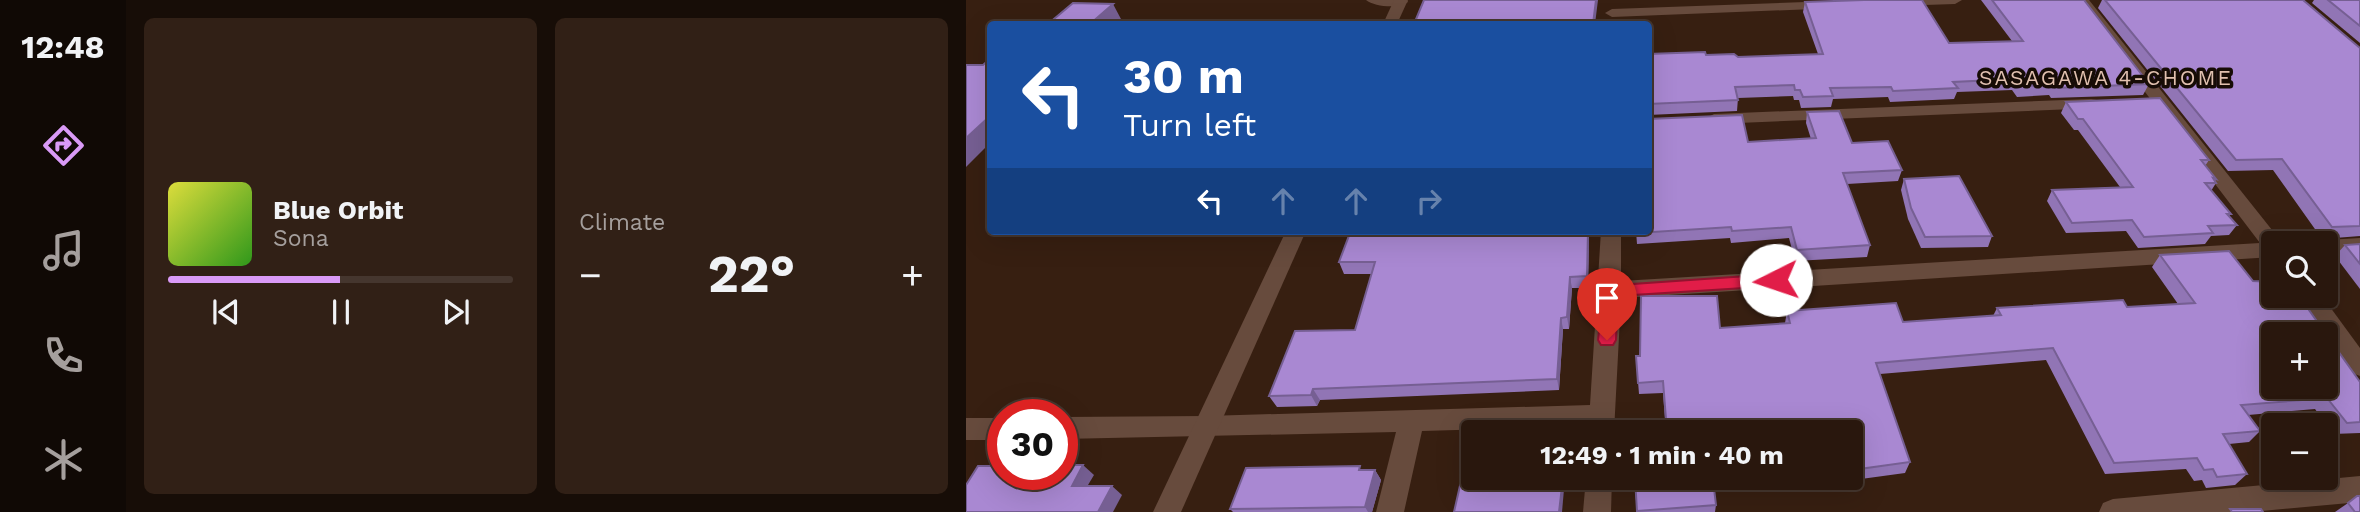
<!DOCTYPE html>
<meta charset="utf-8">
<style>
body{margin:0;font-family:"Work Sans",sans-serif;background:#312016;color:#f1f3f6;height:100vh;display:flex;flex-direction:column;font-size:26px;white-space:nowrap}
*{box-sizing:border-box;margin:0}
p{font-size:23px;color:#a59f9d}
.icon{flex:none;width:38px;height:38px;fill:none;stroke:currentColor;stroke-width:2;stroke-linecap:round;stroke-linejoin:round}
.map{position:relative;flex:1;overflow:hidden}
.panel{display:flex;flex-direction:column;gap:18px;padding:18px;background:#170d07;width:840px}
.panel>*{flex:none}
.banner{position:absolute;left:21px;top:21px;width:665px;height:214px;border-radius:7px;box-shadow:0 7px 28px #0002,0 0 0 2px #45362e;background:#1a4fa0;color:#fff;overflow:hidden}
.buttons{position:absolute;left:1295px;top:231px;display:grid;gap:14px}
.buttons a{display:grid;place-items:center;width:77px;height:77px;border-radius:7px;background:#29170d;box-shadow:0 7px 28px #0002,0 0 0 2px #45362e;font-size:35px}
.speed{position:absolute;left:21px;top:399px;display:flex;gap:14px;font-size:35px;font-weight:700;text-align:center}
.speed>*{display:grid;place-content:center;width:91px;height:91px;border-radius:50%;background:#29170d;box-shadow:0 7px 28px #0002,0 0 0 2px #45362e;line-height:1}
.speed .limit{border:10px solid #d22;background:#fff;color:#111}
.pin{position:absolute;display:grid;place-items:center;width:60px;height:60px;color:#fff;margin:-72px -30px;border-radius:50% 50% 50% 0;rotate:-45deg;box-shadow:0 0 7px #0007}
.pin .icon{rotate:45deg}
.me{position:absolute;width:77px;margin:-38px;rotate:266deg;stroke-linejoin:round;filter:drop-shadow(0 0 5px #0008)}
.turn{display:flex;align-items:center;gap:24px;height:147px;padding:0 21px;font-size:32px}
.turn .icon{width:91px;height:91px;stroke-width:2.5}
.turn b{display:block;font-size:49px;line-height:60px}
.lanes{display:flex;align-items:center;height:66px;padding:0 21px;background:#0003;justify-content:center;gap:35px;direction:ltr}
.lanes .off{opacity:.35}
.big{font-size:52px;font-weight:700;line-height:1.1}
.panel .widget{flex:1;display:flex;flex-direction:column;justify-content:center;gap:10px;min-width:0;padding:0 24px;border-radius:10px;background:#312016}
.song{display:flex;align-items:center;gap:21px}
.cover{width:84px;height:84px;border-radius:10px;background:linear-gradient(135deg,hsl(60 70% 55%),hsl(110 70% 35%))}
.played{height:7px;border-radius:4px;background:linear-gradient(90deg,#d99af7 50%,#45362e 50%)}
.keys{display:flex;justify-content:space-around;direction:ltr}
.heat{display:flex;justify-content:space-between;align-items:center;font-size:38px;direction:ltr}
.panel .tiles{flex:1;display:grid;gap:18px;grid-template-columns:repeat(2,1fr)}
.trip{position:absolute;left:495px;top:420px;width:402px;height:70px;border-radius:7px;background:#29170d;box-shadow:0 7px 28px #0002,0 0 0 2px #45362e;font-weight:700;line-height:70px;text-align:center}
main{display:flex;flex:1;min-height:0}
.menu{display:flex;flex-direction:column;width:126px;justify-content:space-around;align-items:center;background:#100905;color:#a59f9d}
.menu .icon{width:49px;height:49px}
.menu .active{color:#d99af7}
.menu b{font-size:32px;color:#f1f3f6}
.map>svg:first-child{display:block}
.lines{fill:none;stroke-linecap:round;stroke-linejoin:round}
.street{fill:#674b3d;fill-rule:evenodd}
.secondary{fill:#674b3d;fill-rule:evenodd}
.wall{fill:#9175b5}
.shaded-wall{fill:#765f93}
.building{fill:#a988d2;stroke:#765f93;stroke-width:2;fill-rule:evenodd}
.route{fill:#e11d48;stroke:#92132f;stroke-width:2}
.labels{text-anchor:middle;stroke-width:7;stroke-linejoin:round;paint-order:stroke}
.far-neighbourhood-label{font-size:21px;letter-spacing:2px;fill:#e1c0af;stroke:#170c06}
</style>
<main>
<nav class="menu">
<b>12:48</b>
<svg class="icon active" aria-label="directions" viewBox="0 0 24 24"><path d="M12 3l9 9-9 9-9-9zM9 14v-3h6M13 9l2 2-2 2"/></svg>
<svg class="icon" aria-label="music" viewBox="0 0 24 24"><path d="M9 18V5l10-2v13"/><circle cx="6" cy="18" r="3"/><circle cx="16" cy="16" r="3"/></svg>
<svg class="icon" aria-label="phone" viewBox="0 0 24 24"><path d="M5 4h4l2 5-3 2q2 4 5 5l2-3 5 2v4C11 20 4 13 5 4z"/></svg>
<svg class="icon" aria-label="climate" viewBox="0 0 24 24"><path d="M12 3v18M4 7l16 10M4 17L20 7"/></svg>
</nav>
<section class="panel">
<div class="tiles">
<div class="widget">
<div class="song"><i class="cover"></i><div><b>Blue Orbit</b><p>Sona</p></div></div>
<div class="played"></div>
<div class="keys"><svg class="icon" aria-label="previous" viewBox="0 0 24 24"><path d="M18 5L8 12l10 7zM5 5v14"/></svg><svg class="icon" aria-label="pause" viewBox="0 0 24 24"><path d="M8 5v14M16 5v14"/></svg><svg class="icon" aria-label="next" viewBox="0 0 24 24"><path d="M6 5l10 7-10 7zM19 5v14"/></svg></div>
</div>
<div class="widget"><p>Climate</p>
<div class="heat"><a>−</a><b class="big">22°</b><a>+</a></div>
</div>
</div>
</section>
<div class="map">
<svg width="1394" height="512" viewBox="0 0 1394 512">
<rect width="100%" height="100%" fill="#371f11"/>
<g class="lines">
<!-- street -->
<g class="street">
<path d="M 400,0 L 441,0 L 442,2 C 433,9 409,7 400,0 Z"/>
<polygon points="922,0 996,0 989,4 928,6 923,5"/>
<polygon points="1109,0 1123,0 1314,240 1316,243 1307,243 1307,257 655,298 648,432 622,432 623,426 456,431 438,512 410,512 430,432 96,439 96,417 240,416 624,405 635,231 655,231 655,281 1294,243"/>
<polygon points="867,1 874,5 872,8 646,17 639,13 646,9"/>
<polygon points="1125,99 1131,100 1134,104 1131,108 748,124 739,119 748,114"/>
<polygon points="1394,238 1394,252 1360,254 1360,243 1352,243 1360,240"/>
<polygon points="1333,296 1356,296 1394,348 1394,376 1386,373"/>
<rect x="0" y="418" width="37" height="22"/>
<polygon points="1394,476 1394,502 1285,512 1133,512 1137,503 1147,499"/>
<polygon points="620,478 646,478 645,512 617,512"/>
</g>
<!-- secondary -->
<g class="secondary">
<polygon points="428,0 442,0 431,24 417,24"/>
<polygon points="320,231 340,231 215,512 187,512"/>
</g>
</g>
<!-- wall -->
<g class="wall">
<polygon points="1015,0 1118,0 1183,84 1177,95 1085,98 1083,95 1051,97 1046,90 991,92 988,99 924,102 922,97 867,99 865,107 835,108 833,100 828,100 827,96 772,98 771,111 682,115 682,54 740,55 772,57 852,54 837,12 839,2 983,43 1046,41"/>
<polygon points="1136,0 1337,0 1394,48 1394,236 1356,239 1307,170 1262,171 1132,8"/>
<polygon points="1348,0 1394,0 1394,43 1346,3"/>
<polygon points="1100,102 1243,160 1239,166 1250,179 1249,181 1250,183 1245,191 1265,214 1263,216 1271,225 1263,235 1245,236 1239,244 1172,248 1160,231 1100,233 1081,201 1086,190 1154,187 1112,130 1108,130 1095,113"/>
<polygon points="841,112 886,143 936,170 932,181 881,184 904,245 901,257 829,261 823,238 765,243 764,238 671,244 670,231 782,142 845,139 840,123"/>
<polygon points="938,179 1026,236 1022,247 955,248 942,219 935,190"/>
<polygon points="412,231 623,231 622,288 606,288 603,329 597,329 593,390 354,400 351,406 311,407 303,396 389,330 406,274 378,274 373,262"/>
<polygon points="1394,244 1394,289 1369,256 1379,245"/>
<polygon points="1194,255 1287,281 1394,382 1394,433 1367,434 1349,409 1282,415 1294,431 1283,442 1263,444 1281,474 1269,485 1240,488 1236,480 1228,481 1220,469 1139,474 1080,360 914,374 944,462 939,473 873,482 872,478 886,478 886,432 700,432 697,393 673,394 670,356 674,356 754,328 819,323 821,311 937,322 1027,316 1031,308 1161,307 1212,304 1186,267"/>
<polygon points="396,470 409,470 415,480 406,512 267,512 264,509"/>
<polygon points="668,478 825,478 811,479 810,486 748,491 750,505 749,512 671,512"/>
<polygon points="1382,503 1394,512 1369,512"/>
</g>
<!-- shaded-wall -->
<g class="shaded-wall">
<polygon points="630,0 632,0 629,24 627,24"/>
<polygon points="147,4 155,19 149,24 124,24"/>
<polygon points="24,116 24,143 0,167 0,138"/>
<polygon points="622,231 623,231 622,288 621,276"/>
<polygon points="604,277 606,288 603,329 601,317"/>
<polygon points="595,318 597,329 593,390 591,379"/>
<polygon points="347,389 354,400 351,406 345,395"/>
<polygon points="117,465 128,475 116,495 106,486"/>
<polygon points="409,470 415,480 406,512 402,512 399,507"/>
<polygon points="597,478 599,478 596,512 593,512"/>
<polygon points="146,486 156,495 147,512 132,512"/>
</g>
<!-- building -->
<g class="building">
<polygon points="458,0 630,0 627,24 448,24"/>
<polygon points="898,0 956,0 983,43 1057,41 1026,0 1118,0 1183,84 1089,88 1087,85 1055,86 1050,79 987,82 992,88 927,91 925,87 864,88 867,96 837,97 834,90 829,90 828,85 769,87 772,100 682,104 682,54 739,52 740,55 768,54 772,57 857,54 839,2"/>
<polygon points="1139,0 1337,0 1394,48 1394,226 1366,227 1316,159 1270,160"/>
<polygon points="1362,0 1394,0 1394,26"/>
<polygon points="107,3 147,4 124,24 82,24"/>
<polygon points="24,59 24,116 0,138 0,65 17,65"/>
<polygon points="1194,98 1243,160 1235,160 1250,179 1247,178 1250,183 1239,183 1265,214 1261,214 1271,225 1242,226 1247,233 1178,237 1166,220 1106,223 1086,190 1167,187 1117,119 1112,119 1100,102"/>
<polygon points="873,111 886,143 922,141 936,170 877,173 904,245 831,250 825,227 766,231 765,227 671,233 670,231 682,231 682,119 776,115 782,142 850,138 841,112"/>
<polygon points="993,176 1026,236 959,237 945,208 938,179"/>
<polygon points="412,231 622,231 621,276 604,277 601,317 595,318 591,379 347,389 345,395 303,396 329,331 389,330 409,262 373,262 384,233 411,233"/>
<polygon points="1394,244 1394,264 1379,245"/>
<path d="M 1263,251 L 1287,281 L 1307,282 L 1307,296 L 1333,296 L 1394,382 L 1394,422 L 1381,423 L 1361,398 L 1275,405 L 1294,431 L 1257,434 L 1281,474 L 1251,477 L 1247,469 L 1238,470 L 1231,458 L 1148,463 L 1087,348 L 910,363 L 944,462 L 886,470 L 886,432 L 701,432 L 697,381 L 672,383 L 670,356 L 674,356 L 675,296 L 751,296 L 754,328 L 824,323 L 821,311 L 930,303 L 937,322 L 1035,315 L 1031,308 L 1157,300 L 1161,307 L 1229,303 L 1194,255 ZM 1307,334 L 1360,334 L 1360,387 L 1307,387 Z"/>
<polygon points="575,429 601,429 601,432 574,432"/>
<polygon points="501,455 508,455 508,478 597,478 593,512 488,512"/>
<polygon points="96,465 117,465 106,486 146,486 132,512 0,512 0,485 12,466 37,466 37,474 96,474"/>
<polygon points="394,466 393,470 409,470 399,507 264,509 280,468"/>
<polygon points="669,478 778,478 747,480 750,505 671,511"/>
<polygon points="1391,496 1394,496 1394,512 1389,512 1382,503"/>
<polygon points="1264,509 1295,509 1297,512 1266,512"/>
</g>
<!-- route -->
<polygon class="route" points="810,274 818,280 810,286 652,296 650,340 647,345 635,345 632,340 638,286"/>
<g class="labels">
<!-- far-neighbourhood labels -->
<g class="far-neighbourhood-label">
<text x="1140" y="85">SASAGAWA 4-CHOME</text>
</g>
</g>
</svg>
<div class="buttons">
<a><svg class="icon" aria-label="search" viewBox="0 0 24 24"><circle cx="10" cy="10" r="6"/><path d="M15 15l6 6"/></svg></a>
<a>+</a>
<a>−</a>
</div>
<div class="speed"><div class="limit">30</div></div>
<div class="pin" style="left:641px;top:340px;background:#d93025"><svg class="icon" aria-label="arrive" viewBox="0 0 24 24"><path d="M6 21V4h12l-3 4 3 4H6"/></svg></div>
<svg class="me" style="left:810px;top:280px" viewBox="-20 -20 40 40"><circle r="19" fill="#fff"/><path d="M0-13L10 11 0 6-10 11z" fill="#e11d48"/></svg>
<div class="trip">12:49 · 1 min · 40 m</div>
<div class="banner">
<div class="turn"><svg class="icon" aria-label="left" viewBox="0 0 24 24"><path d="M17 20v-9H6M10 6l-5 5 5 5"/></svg><div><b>30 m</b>Turn left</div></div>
<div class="lanes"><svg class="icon" aria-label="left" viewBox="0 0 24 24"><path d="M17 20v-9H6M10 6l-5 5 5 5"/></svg><svg class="icon off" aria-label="ahead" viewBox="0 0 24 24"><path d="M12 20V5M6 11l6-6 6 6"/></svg><svg class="icon off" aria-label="ahead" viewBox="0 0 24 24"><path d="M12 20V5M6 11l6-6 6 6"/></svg><svg class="icon off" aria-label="right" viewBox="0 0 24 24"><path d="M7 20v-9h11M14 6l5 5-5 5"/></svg></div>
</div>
</div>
</main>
